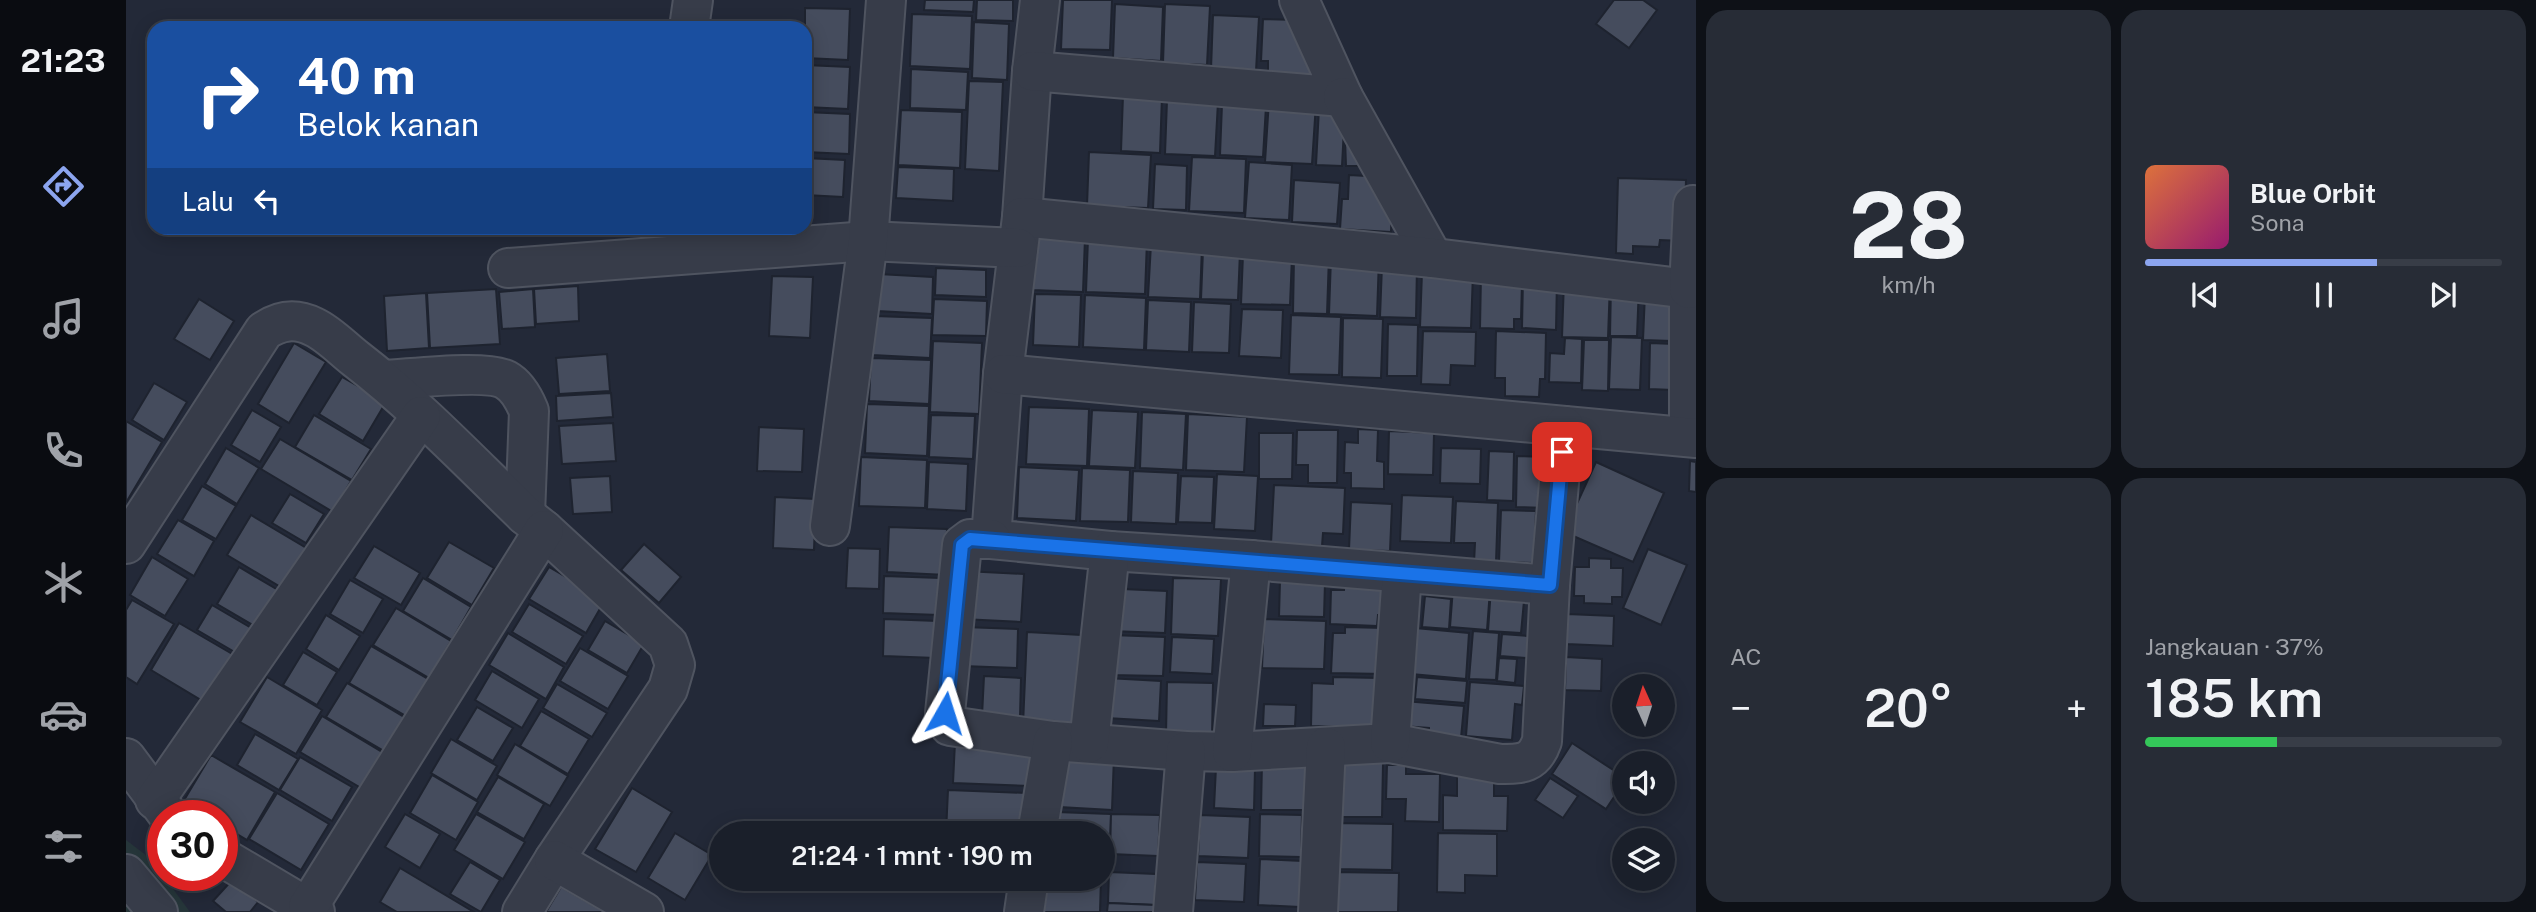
<!DOCTYPE html>
<html lang="id">
<meta charset="utf-8">
<style>
body{margin:0;font-family:"Public Sans",sans-serif;background:#272c36;color:#f1f3f6;height:100vh;display:flex;flex-direction:column;font-size:26px;white-space:nowrap}
*{box-sizing:border-box;margin:0}
p{font-size:23px;color:#9fa2a8}
.icon{flex:none;width:38px;height:38px;fill:none;stroke:currentColor;stroke-width:2;stroke-linecap:round;stroke-linejoin:round}
.map{position:relative;flex:1;overflow:hidden}
.sheet{display:flex;flex-direction:column;gap:10px;padding:10px;background:#0e1117;width:840px}
.sheet>*{flex:none}
.guide{position:absolute;left:21px;top:21px;width:665px;height:214px;border-radius:21px;box-shadow:0 4px 18px #0003,0 0 0 2px #383d47;background:#1a4fa0;color:#fff;overflow:hidden}
.needle{width:46px;rotate:357deg}
.controls{position:absolute;left:1486px;top:674px;display:grid;gap:14px}
.controls a{display:grid;place-items:center;width:63px;height:63px;border-radius:50%;background:#1a1f2a;box-shadow:0 4px 18px #0003,0 0 0 2px #383d47;font-size:35px}
.speed{position:absolute;left:21px;top:800px;display:flex;gap:14px;font-size:35px;font-weight:700;text-align:center}
.speed>*{display:grid;place-content:center;width:91px;height:91px;border-radius:50%;background:#1a1f2a;box-shadow:0 4px 18px #0003,0 0 0 2px #383d47;line-height:1}
.speed .limit{border:10px solid #d22;background:#fff;color:#111}
.pin{position:absolute;display:grid;place-items:center;width:60px;height:60px;color:#fff;margin:-30px;border-radius:14px;box-shadow:0 4px 10px #0006}
.me{position:absolute;width:77px;margin:-38px;rotate:6deg;stroke-linejoin:round;filter:drop-shadow(0 0 5px #0008)}
.turn{display:flex;align-items:center;gap:24px;height:147px;padding:0 35px;font-size:32px}
.turn .icon{width:91px;height:91px;stroke-width:2.5}
.turn b{display:block;font-size:49px;line-height:60px}
.then{display:flex;align-items:center;height:66px;padding:0 35px;background:#0003;gap:14px;font-size:26px}
.big{font-size:52px;font-weight:600;line-height:1.1}
.sheet .tile{flex:1;display:flex;flex-direction:column;justify-content:center;gap:10px;min-width:0;padding:0 24px;border-radius:21px;background:#272c36}
.sheet .dial{align-items:center;gap:0}
.dial b{font-size:91px;line-height:1}
.song{display:flex;align-items:center;gap:21px}
.cover{width:84px;height:84px;border-radius:10px;background:linear-gradient(135deg,hsl(20 70% 55%),hsl(320 70% 35%))}
.played{height:7px;border-radius:4px;background:linear-gradient(90deg,#8ca5ef 65%,#383d47 65%)}
.keys{display:flex;justify-content:space-around;direction:ltr}
.heat{display:flex;justify-content:space-between;align-items:center;font-size:38px;direction:ltr}
.charge{height:10px;border-radius:5px;background:linear-gradient(90deg,#34c759 37%,#383d47 0)}
.sheet .tiles{flex:1;display:grid;gap:10px;grid-template-columns:repeat(2,1fr)}
.trip{position:absolute;left:583px;top:821px;width:406px;height:70px;border-radius:35px;background:#1a1f2a;box-shadow:0 4px 18px #0003,0 0 0 2px #383d47;font-weight:600;line-height:70px;text-align:center}
main{display:flex;flex:1;min-height:0}
.tab-bar{display:flex;flex-direction:column;width:126px;justify-content:space-around;align-items:center;background:#0a0c11;color:#9fa2a8}
.tab-bar .icon{width:49px;height:49px}
.tab-bar .current{color:#8ca5ef}
.tab-bar b{font-size:32px;color:#f1f3f6}
.map>svg:first-child{display:block}
.green{fill:#26363a}
.building{fill:#454c5d;stroke:#1e232f;stroke-width:2}
.lines{fill:none;stroke-linecap:round;stroke-linejoin:round}
.minor-casing{stroke:#4f5460;stroke-width:42}
.minor{stroke:#373c49;stroke-width:38}
.route-casing{stroke:#114b97;stroke-width:18}
.route{stroke:#1a73e8;stroke-width:12}
</style>
<main>
<nav class="tab-bar">
<b>21:23</b>
<svg class="icon current" aria-label="directions" viewBox="0 0 24 24"><path d="M12 3l9 9-9 9-9-9zM9 14v-3h6M13 9l2 2-2 2"/></svg>
<svg class="icon" aria-label="music" viewBox="0 0 24 24"><path d="M9 18V5l10-2v13"/><circle cx="6" cy="18" r="3"/><circle cx="16" cy="16" r="3"/></svg>
<svg class="icon" aria-label="phone" viewBox="0 0 24 24"><path d="M5 4h4l2 5-3 2q2 4 5 5l2-3 5 2v4C11 20 4 13 5 4z"/></svg>
<svg class="icon" aria-label="climate" viewBox="0 0 24 24"><path d="M12 3v18M4 7l16 10M4 17L20 7"/></svg>
<svg class="icon" aria-label="car" viewBox="0 0 24 24"><path d="M5 17H2v-5l4-1 3-4h7l3 4 3 1v5h-3M9 17h6M6 11h13"/><circle cx="7" cy="17" r="2"/><circle cx="17" cy="17" r="2"/></svg>
<svg class="icon" aria-label="filters" viewBox="0 0 24 24"><path d="M4 7h16M4 17h16"/><circle cx="9" cy="7" r="2"/><circle cx="15" cy="17" r="2"/></svg>
</nav>
<div class="map">
<svg width="1570" height="912" viewBox="0 0 1570 912">
<rect width="100%" height="100%" fill="#232938"/>
<!-- green -->
<polygon class="green" points="0,840 25,859 64,912 0,912"/>
<!-- building -->
<g class="building">
<polygon points="799,0 848,0 847,12 798,10"/>
<polygon points="851,0 887,0 887,21 850,20"/>
<polygon points="937,0 986,0 984,50 935,49"/>
<polygon points="1488,0 1517,0 1531,10 1503,48 1470,24"/>
<polygon points="989,4 1037,7 1035,61 987,58"/>
<polygon points="1039,4 1084,6 1081,65 1037,63"/>
<polygon points="679,8 724,9 722,60 679,58"/>
<polygon points="786,14 846,16 844,69 784,66"/>
<polygon points="1087,15 1133,17 1130,71 1085,69"/>
<polygon points="1137,19 1171,20 1188,34 1186,77 1142,75 1142,61 1135,61"/>
<polygon points="848,22 883,24 881,80 846,78"/>
<polygon points="679,65 724,67 722,109 679,107"/>
<polygon points="785,69 842,72 840,110 784,108"/>
<polygon points="843,81 877,82 873,171 839,169"/>
<polygon points="997,95 1036,96 1034,153 995,151"/>
<polygon points="1041,100 1092,102 1089,156 1039,154"/>
<polygon points="1143,100 1190,103 1186,164 1139,162"/>
<polygon points="1096,104 1140,106 1137,157 1094,155"/>
<polygon points="1193,108 1219,109 1216,166 1190,165"/>
<polygon points="775,110 836,112 834,168 772,165"/>
<polygon points="679,112 724,114 723,154 679,152"/>
<polygon points="1219,139 1239,166 1220,166"/>
<polygon points="963,152 1025,155 1022,208 961,206"/>
<polygon points="1066,157 1120,159 1118,213 1063,211"/>
<polygon points="679,158 719,160 717,197 679,195"/>
<polygon points="1123,162 1166,165 1163,220 1119,218"/>
<polygon points="1029,164 1061,166 1060,210 1027,209"/>
<polygon points="772,167 828,169 827,201 770,198"/>
<polygon points="1223,175 1258,177 1266,202 1265,232 1214,229 1216,199 1222,199"/>
<polygon points="1492,178 1560,180 1558,241 1534,240 1533,247 1507,246 1507,254 1490,253"/>
<polygon points="1168,180 1214,183 1211,224 1166,222"/>
<polygon points="909,236 959,238 957,292 906,290"/>
<polygon points="962,238 1021,240 1019,294 960,292"/>
<polygon points="1025,244 1076,246 1074,299 1022,297"/>
<polygon points="1077,250 1114,252 1112,300 1075,299"/>
<polygon points="1117,254 1166,256 1164,305 1115,304"/>
<polygon points="1168,256 1203,256 1201,314 1167,313"/>
<polygon points="1205,257 1253,258 1251,316 1203,314"/>
<polygon points="1256,265 1291,266 1290,318 1254,317"/>
<polygon points="810,268 860,270 860,297 809,295"/>
<polygon points="1296,272 1347,273 1345,328 1294,327"/>
<polygon points="752,274 807,277 806,314 751,311"/>
<polygon points="1355,274 1396,282 1395,319 1388,319 1388,329 1354,328"/>
<polygon points="646,276 687,277 684,338 643,336"/>
<polygon points="1397,278 1431,279 1430,330 1396,328"/>
<polygon points="1438,281 1484,282 1482,338 1436,337"/>
<polygon points="1485,284 1513,285 1511,336 1484,336"/>
<polygon points="452,286 453,321 410,324 408,289"/>
<polygon points="370,289 374,344 304,348 301,293"/>
<polygon points="407,289 409,327 376,329 373,292"/>
<polygon points="300,293 303,348 261,351 258,296"/>
<polygon points="1519,293 1547,293 1546,341 1517,340"/>
<polygon points="909,294 955,295 953,347 907,345"/>
<polygon points="959,295 1020,298 1018,350 957,347"/>
<polygon points="73,299 108,321 84,360 48,339"/>
<polygon points="808,299 861,301 860,336 806,335"/>
<polygon points="1022,300 1065,302 1063,352 1020,350"/>
<polygon points="1068,302 1105,304 1103,353 1066,352"/>
<polygon points="1116,309 1157,310 1155,358 1113,356"/>
<polygon points="1165,315 1215,317 1213,375 1163,374"/>
<polygon points="748,316 806,318 804,358 746,355"/>
<polygon points="1217,318 1257,319 1255,378 1216,377"/>
<polygon points="1262,324 1292,325 1291,376 1261,376"/>
<polygon points="1297,331 1350,332 1349,366 1325,365 1324,385 1295,384"/>
<polygon points="1370,331 1420,333 1419,379 1414,379 1413,397 1379,396 1379,378 1369,378"/>
<polygon points="1485,337 1516,338 1514,390 1483,389"/>
<polygon points="1439,338 1456,339 1455,383 1423,382 1424,353 1438,354"/>
<polygon points="1458,340 1483,340 1482,391 1456,390"/>
<polygon points="807,341 856,343 853,414 804,412"/>
<polygon points="168,343 200,362 163,423 132,404"/>
<polygon points="1524,343 1549,344 1547,390 1523,389"/>
<polygon points="481,354 484,391 433,394 430,358"/>
<polygon points="745,358 805,360 803,404 743,401"/>
<polygon points="216,377 260,402 237,441 193,414"/>
<polygon points="28,383 61,402 38,440 6,420"/>
<polygon points="485,393 487,417 431,421 430,396"/>
<polygon points="741,404 803,406 801,456 739,453"/>
<polygon points="903,407 963,409 961,466 900,464"/>
<polygon points="126,410 155,427 134,462 105,445"/>
<polygon points="966,410 1012,412 1009,468 963,466"/>
<polygon points="1016,412 1060,414 1057,470 1014,468"/>
<polygon points="1062,414 1121,417 1118,472 1060,470"/>
<polygon points="188,415 245,449 226,480 169,447"/>
<polygon points="805,415 849,416 847,459 803,457"/>
<polygon points="0,421 36,442 1,501 0,500"/>
<polygon points="487,423 490,461 436,464 433,426"/>
<polygon points="633,427 678,429 676,472 631,471"/>
<polygon points="1232,429 1252,430 1251,461 1258,462 1258,489 1225,488 1225,473 1218,473 1219,442 1232,443"/>
<polygon points="1171,430 1212,430 1211,483 1182,483 1182,465 1170,465"/>
<polygon points="1263,431 1308,433 1307,475 1262,474"/>
<polygon points="1133,433 1167,433 1166,479 1133,479"/>
<polygon points="154,439 225,481 207,512 135,469"/>
<polygon points="100,448 133,468 111,504 79,484"/>
<polygon points="1315,448 1355,449 1354,484 1314,483"/>
<polygon points="1363,451 1388,452 1387,501 1361,500"/>
<polygon points="1391,456 1422,457 1421,508 1390,507"/>
<polygon points="735,457 801,460 799,508 733,506"/>
<polygon points="1564,461 1570,462 1570,492 1563,491"/>
<polygon points="803,462 842,464 840,511 801,509"/>
<polygon points="1470,462 1538,493 1507,562 1438,532"/>
<polygon points="893,467 953,470 950,521 891,518"/>
<polygon points="956,468 1004,470 1002,522 954,521"/>
<polygon points="1007,471 1052,473 1050,524 1005,522"/>
<polygon points="1091,474 1132,476 1129,531 1088,529"/>
<polygon points="484,476 486,512 447,514 444,478"/>
<polygon points="1055,476 1088,477 1086,523 1052,522"/>
<polygon points="1148,485 1219,488 1217,534 1197,533 1196,546 1145,544"/>
<polygon points="76,486 110,506 90,539 56,520"/>
<polygon points="164,494 198,514 180,543 146,523"/>
<polygon points="1276,495 1327,497 1325,543 1274,541"/>
<polygon points="649,497 690,499 688,550 647,548"/>
<polygon points="1330,501 1372,503 1370,563 1348,563 1349,543 1328,543"/>
<polygon points="1225,502 1266,504 1264,551 1223,550"/>
<polygon points="1375,510 1410,511 1408,563 1373,562"/>
<polygon points="125,515 182,549 158,589 101,555"/>
<polygon points="52,520 88,541 68,576 31,554"/>
<polygon points="763,527 821,529 820,575 761,572"/>
<polygon points="323,542 368,568 346,605 301,578"/>
<polygon points="518,544 555,577 533,603 495,570"/>
<polygon points="248,546 294,573 275,605 228,578"/>
<polygon points="722,548 754,549 753,589 720,588"/>
<polygon points="1522,549 1561,565 1535,625 1497,608"/>
<polygon points="26,557 62,579 39,616 4,595"/>
<polygon points="1463,558 1485,559 1485,568 1497,568 1496,597 1486,597 1486,604 1458,603 1458,596 1448,596 1449,567 1463,567"/>
<polygon points="113,567 152,590 130,627 91,604"/>
<polygon points="423,567 479,600 460,633 403,599"/>
<polygon points="838,571 898,574 895,622 836,619"/>
<polygon points="1219,573 1268,575 1267,615 1252,615 1251,626 1204,624 1205,590 1218,590"/>
<polygon points="758,576 815,578 813,615 757,613"/>
<polygon points="297,578 345,607 326,640 277,611"/>
<polygon points="1047,578 1095,579 1092,636 1045,634"/>
<polygon points="224,580 257,599 237,633 204,614"/>
<polygon points="1154,581 1199,582 1198,617 1153,616"/>
<polygon points="1327,588 1364,590 1361,630 1324,627"/>
<polygon points="1365,588 1399,590 1395,633 1362,631"/>
<polygon points="996,589 1041,591 1039,633 984,631"/>
<polygon points="1299,596 1325,599 1323,629 1296,627"/>
<polygon points="6,600 48,624 11,684 0,677 0,610"/>
<polygon points="403,604 457,636 440,664 386,632"/>
<polygon points="86,605 127,629 112,654 71,630"/>
<polygon points="270,608 325,641 303,678 247,645"/>
<polygon points="1441,614 1488,616 1487,646 1440,644"/>
<polygon points="200,615 234,636 213,670 180,649"/>
<polygon points="758,619 812,621 810,658 757,656"/>
<polygon points="1138,619 1200,621 1198,669 1136,668"/>
<polygon points="479,621 518,644 501,673 462,650"/>
<polygon points="53,623 108,655 80,703 25,670"/>
<polygon points="838,627 892,629 891,668 836,666"/>
<polygon points="1219,627 1259,628 1258,674 1205,673 1207,633 1219,633"/>
<polygon points="1289,628 1343,633 1340,679 1285,674"/>
<polygon points="1347,631 1373,633 1370,680 1343,679"/>
<polygon points="901,632 956,635 952,727 897,725"/>
<polygon points="382,633 438,667 420,699 363,665"/>
<polygon points="1376,634 1402,636 1401,658 1374,656"/>
<polygon points="985,635 1039,637 1037,676 983,675"/>
<polygon points="1046,637 1088,639 1086,674 1044,672"/>
<polygon points="245,646 302,679 280,716 223,683"/>
<polygon points="454,648 502,676 482,709 434,681"/>
<polygon points="177,652 211,672 191,705 157,685"/>
<polygon points="1440,657 1476,659 1475,691 1439,690"/>
<polygon points="1373,658 1391,659 1389,683 1371,681"/>
<polygon points="366,671 413,699 396,728 349,700"/>
<polygon points="858,676 895,678 894,717 856,716"/>
<polygon points="141,677 196,710 170,754 114,722"/>
<polygon points="1207,677 1253,678 1252,728 1185,726 1186,683 1207,684"/>
<polygon points="1291,677 1341,681 1339,703 1289,699"/>
<polygon points="981,678 1035,681 1033,721 980,718"/>
<polygon points="1041,682 1087,683 1086,737 1040,735"/>
<polygon points="1344,682 1398,686 1396,705 1389,704 1386,740 1340,736"/>
<polygon points="221,683 278,717 258,751 200,717"/>
<polygon points="431,684 481,713 466,737 417,708"/>
<polygon points="1278,701 1338,706 1335,738 1303,736 1303,728 1276,726"/>
<polygon points="1138,704 1170,705 1169,726 1137,726"/>
<polygon points="351,707 387,728 367,761 331,740"/>
<polygon points="415,711 463,739 442,774 394,746"/>
<polygon points="196,716 256,752 235,788 174,752"/>
<polygon points="129,734 172,759 153,790 111,765"/>
<polygon points="325,739 371,766 351,800 305,773"/>
<polygon points="829,742 906,745 904,786 827,783"/>
<polygon points="1446,743 1498,777 1498,782 1480,809 1426,774"/>
<polygon points="389,744 442,776 424,806 371,775"/>
<polygon points="935,754 988,756 986,810 933,807"/>
<polygon points="85,755 149,792 121,840 96,825 96,816 80,816 57,802"/>
<polygon points="174,757 226,787 206,821 154,790"/>
<polygon points="1136,761 1181,762 1179,810 1135,810"/>
<polygon points="1216,762 1257,763 1256,817 1215,817"/>
<polygon points="1261,765 1280,765 1280,774 1314,774 1313,822 1279,821 1280,799 1260,799"/>
<polygon points="1090,767 1129,768 1128,810 1088,808"/>
<polygon points="1331,773 1368,774 1368,796 1382,796 1381,831 1317,830 1317,795 1331,796"/>
<polygon points="306,775 352,802 330,840 284,813"/>
<polygon points="372,777 418,804 398,839 351,812"/>
<polygon points="1424,778 1452,796 1437,818 1409,800"/>
<polygon points="506,788 546,812 510,872 469,849"/>
<polygon points="822,790 900,793 899,833 820,833"/>
<polygon points="151,793 203,824 175,870 123,839"/>
<polygon points="930,812 985,814 984,854 976,854 976,833 929,833"/>
<polygon points="279,814 314,834 294,868 259,847"/>
<polygon points="350,814 399,842 377,879 328,850"/>
<polygon points="985,814 1034,815 1032,856 984,854"/>
<polygon points="1134,814 1176,815 1175,857 1133,856"/>
<polygon points="1074,815 1124,817 1122,858 1072,856"/>
<polygon points="1209,823 1267,824 1266,870 1208,869"/>
<polygon points="549,833 586,855 559,900 522,878"/>
<polygon points="1312,833 1371,834 1371,876 1339,875 1339,893 1311,892"/>
<polygon points="1134,859 1177,861 1174,907 1132,905"/>
<polygon points="344,862 374,880 355,912 324,894"/>
<polygon points="1071,862 1120,864 1118,902 1069,900"/>
<polygon points="274,868 348,912 271,912 254,902"/>
<polygon points="983,872 1030,874 1029,905 982,903"/>
<polygon points="1206,872 1273,873 1272,912 1206,912"/>
<polygon points="808,878 894,878 893,891 808,887"/>
<polygon points="916,878 975,878 974,912 914,912"/>
<polygon points="107,879 132,902 124,912 100,912 87,901"/>
<polygon points="435,887 479,912 420,912"/>
<polygon points="982,903 1029,905 1029,912 981,912"/>
</g>
<g class="lines">
<defs>
<g id="minor">
<polyline points="914,0 906,71 896,217 877,374 865,539 984,551 1125,560 1424,585"/>
<polyline points="563,28 567,0"/>
<polyline points="906,71 1217,97 1173,0"/>
<polyline points="1217,97 1307,258"/>
<polyline points="896,217 1307,258 1563,289 1563,437"/>
<polyline points="382,268 742,241 892,248"/>
<polyline points="1563,289 1567,205"/>
<polyline points="877,374 1570,438"/>
<path d="M 257,380 C 283,379 360,369 380,380 C 391,386 398,399 403,411 L 399,515"/>
<polyline points="704,526 742,241 760,0"/>
<path d="M 865,539 L 844,539 L 836,545 L 819,713 L 824,726 L 927,741 L 1060,751 L 1106,752 L 1264,743 L 1374,764 C 1396,764 1408,764 1416,741 L 1424,585 L 1438,426"/>
<path d="M 0,544 L 138,331 C 154,320 170,318 188,327 C 203,334 217,349 230,359 C 291,406 344,462 399,515 L 418,530 L 542,644 L 549,665 L 542,689 L 428,860 L 396,912"/>
<polyline points="963,743 984,551"/>
<polyline points="1264,743 1276,573"/>
<polyline points="1106,752 1125,560"/>
<polyline points="0,758 43,816"/>
<polyline points="29,800 295,416"/>
<polyline points="911,833 927,741"/>
<polyline points="96,857 189,912"/>
<polyline points="428,860 518,912"/>
<polyline points="0,874 32,912"/>
<polyline points="182,907 418,530"/>
<polyline points="898,912 903,878"/>
<polyline points="1047,912 1060,751"/>
<polyline points="1192,912 1200,747"/>
</g>
</defs>
<!-- minor casing -->
<use href="#minor" class="minor-casing"/>
<!-- minor -->
<use href="#minor" class="minor"/>
</g>
<g class="lines">
<defs>
<polyline id="route" points="819,713 836,545 844,539 1424,585 1436,452"/>
</defs>
<!-- route casing -->
<use href="#route" class="route-casing"/>
<!-- route -->
<use href="#route" class="route"/>
</g>
</svg>
<div class="controls">
<a><svg class="needle" viewBox="-14 -14 28 28"><path d="M0-13l5 13h-10z" fill="#e53935"/><path d="M0 13l5-13h-10z" fill="#9fa2a8"/></svg></a>
<a><svg class="icon" aria-label="sound" viewBox="0 0 24 24"><path d="M4 9h4l5-4v14l-5-4H4zM17 9q2 3 0 6"/></svg></a>
<a><svg class="icon" aria-label="layers" viewBox="0 0 24 24"><path d="M12 4l9 5-9 5-9-5zM3 14l9 5 9-5"/></svg></a>
</div>
<div class="speed"><div class="limit">30</div></div>
<div class="pin" style="left:1436px;top:452px;background:#d93025"><svg class="icon" aria-label="arrive" viewBox="0 0 24 24"><path d="M6 21V4h12l-3 4 3 4H6"/></svg></div>
<svg class="me" style="left:819px;top:713px" viewBox="-20 -20 40 40"><path d="M0-17L14 15 0 8-14 15z" fill="#1a73e8" stroke="#fff" stroke-width="4"/></svg>
<div class="trip">21:24 · 1 mnt · 190 m</div>
<div class="guide">
<div class="turn"><svg class="icon" aria-label="right" viewBox="0 0 24 24"><path d="M7 20v-9h11M14 6l5 5-5 5"/></svg><div><b>40 m</b>Belok kanan</div></div>
<div class="then">Lalu<svg class="icon" aria-label="left" viewBox="0 0 24 24"><path d="M17 20v-9H6M10 6l-5 5 5 5"/></svg></div>
</div>
</div>
<section class="sheet">
<div class="tiles">
<div class="tile dial"><b>28</b><p>km/h</p></div>
<div class="tile">
<div class="song"><i class="cover"></i><div><b>Blue Orbit</b><p>Sona</p></div></div>
<div class="played"></div>
<div class="keys"><svg class="icon" aria-label="previous" viewBox="0 0 24 24"><path d="M18 5L8 12l10 7zM5 5v14"/></svg><svg class="icon" aria-label="pause" viewBox="0 0 24 24"><path d="M8 5v14M16 5v14"/></svg><svg class="icon" aria-label="next" viewBox="0 0 24 24"><path d="M6 5l10 7-10 7zM19 5v14"/></svg></div>
</div>
<div class="tile"><p>AC</p>
<div class="heat"><a>−</a><b class="big">20°</b><a>+</a></div>
</div>
<div class="tile"><p>Jangkauan · 37%</p><b class="big">185 km</b><div class="charge"></div></div>
</div>
</section>
</main>
